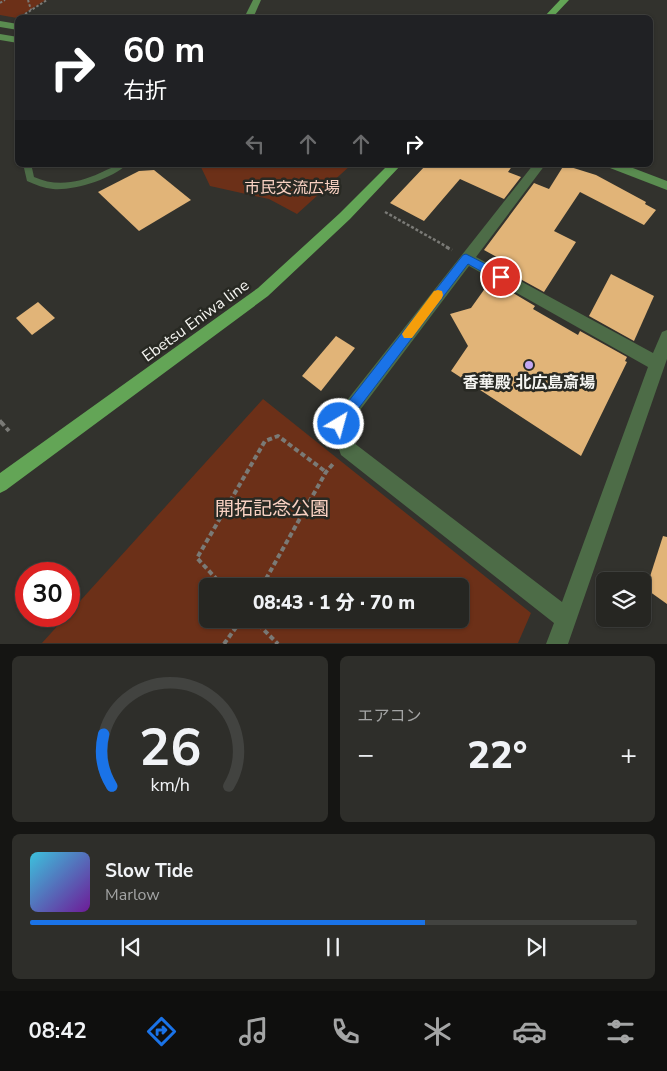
<!DOCTYPE html>
<html lang="ja">
<meta charset="utf-8">
<style>
body{margin:0;font-family:"Nunito Sans","Noto Sans JP",sans-serif;background:#2e2e2a;color:#f1f3f6;height:100vh;display:flex;flex-direction:column;font-size:19px;white-space:nowrap}
*{box-sizing:border-box;margin:0}
p{font-size:16px;color:#a4a5a5}
.icon{flex:none;width:28px;height:28px;fill:none;stroke:currentColor;stroke-width:2;stroke-linecap:round;stroke-linejoin:round}
.map{position:relative;height:644px;overflow:hidden}
.drawer{display:flex;flex-direction:column;gap:12px;padding:12px;background:#151513;flex:1}
.drawer>*{flex:none}
.banner{position:absolute;left:15px;top:15px;width:638px;height:152px;border-radius:8px;box-shadow:0 1px 4px #0004,0 0 0 1px #424340;background:#202124;color:#fff;overflow:hidden}
.buttons{position:absolute;left:596px;top:572px;display:grid;gap:10px}
.buttons a{display:grid;place-items:center;width:55px;height:55px;border-radius:8px;background:#262622;box-shadow:0 1px 4px #0004,0 0 0 1px #424340;font-size:25px}
.speed{position:absolute;left:15px;top:562px;display:flex;gap:10px;font-size:25px;font-weight:700;text-align:center}
.speed>*{display:grid;place-content:center;width:65px;height:65px;border-radius:50%;background:#262622;box-shadow:0 1px 4px #0004,0 0 0 1px #424340;line-height:1}
.speed .limit{border:8px solid #d22;background:#fff;color:#111}
.pin{position:absolute;display:grid;place-items:center;width:42px;height:42px;color:#fff;margin:-21px;border:2px solid #fff;border-radius:50%;box-shadow:0 1px 5px #0007}
.me{position:absolute;width:55px;margin:-28px;rotate:37deg;stroke-linejoin:round;filter:drop-shadow(0 0 4px #0008)}
.turn{display:flex;align-items:center;gap:18px;height:105px;padding:0 25px;font-size:22px}
.turn .icon{width:65px;height:65px;stroke-width:2.5}
.turn b{display:block;font-size:35px;line-height:42px}
.lanes{display:flex;align-items:center;height:48px;padding:0 25px;background:#0003;justify-content:center;gap:25px;direction:ltr}
.lanes .off{opacity:.35}
.big{font-size:38px;font-weight:800;line-height:1.1}
.drawer .widget{flex:1;display:flex;flex-direction:column;justify-content:center;gap:8px;min-width:0;padding:0 18px;border-radius:8px;background:#2e2e2a}
.drawer .dial{align-items:center;gap:0}
.dial svg{height:130px;overflow:visible;fill:none;stroke:#424340;stroke-width:7;stroke-linecap:round;text-anchor:middle}
.dial text{fill:#f1f3f6;stroke:none}
.song{display:flex;align-items:center;gap:15px}
.cover{width:60px;height:60px;border-radius:8px;background:linear-gradient(135deg,hsl(190 70% 55%),hsl(280 70% 35%))}
.played{height:5px;border-radius:2px;background:linear-gradient(90deg,#1a73e8 65%,#424340 65%)}
.keys{display:flex;justify-content:space-around;direction:ltr}
.heat{display:flex;justify-content:space-between;align-items:center;font-size:28px;direction:ltr}
.drawer .tiles{flex:1;display:grid;gap:12px;grid-template-columns:1fr 1fr}
.widget:last-child{grid-column:span 2}
.trip{position:absolute;left:199px;top:578px;width:270px;height:50px;border-radius:8px;background:#262622;box-shadow:0 1px 4px #0004,0 0 0 1px #424340;font-weight:800;line-height:50px;text-align:center}
.tabs{display:flex;height:80px;justify-content:space-around;align-items:center;background:#0f0f0e;color:#a4a5a5}
.tabs .icon{width:35px;height:35px}
.tabs .active{color:#1a73e8}
.tabs b{font-size:22px;color:#f1f3f6}
.map>svg:first-child{display:block}
.green{fill:#6c3018;fill-rule:evenodd}
.building{fill:#e1b478}
.lines{fill:none;stroke-linecap:round;stroke-linejoin:round}
.path-far3{stroke:#7a7a76;stroke-width:2;stroke-dasharray:2.5 2;stroke-linecap:butt}
.path-far2{stroke:#7a7a76;stroke-width:2.5;stroke-dasharray:3 2;stroke-linecap:butt}
.path-far1{stroke:#7a7a76;stroke-width:3;stroke-dasharray:4 2.5;stroke-linecap:butt}
.path{stroke:#7a7a76;stroke-width:4;stroke-dasharray:5 3;stroke-linecap:butt}
.lane{fill:#4d6c47;fill-rule:evenodd}
.street{fill:#4d6c47;fill-rule:evenodd}
.secondary{fill:#5a8c50;fill-rule:evenodd}
.primary{fill:#63a556;fill-rule:evenodd}
.route{fill:#1a73e8;stroke:#114b97}
.slow{fill:#f59e0b}
.poi-dot{fill:#c3a7f2;stroke:#282923;stroke-width:2}
.labels{text-anchor:middle;stroke-width:5;stroke-linejoin:round;paint-order:stroke}
.park-label{font-size:16px;fill:#f9d1c2;stroke:#282923}
.street-label{font-size:16px;fill:#f5f5f1;stroke:#282923}
.poi-label{font-size:16px;font-weight:bold;fill:#f5f5f1;stroke:#282923}
.near-park-label{font-size:19px;fill:#f9d1c2;stroke:#282923}
</style>
<div class="map">
<svg width="667" height="644" viewBox="0 0 667 644">
<rect width="100%" height="100%" fill="#32322d"/>
<!-- green -->
<g class="green">
<polygon points="0,0 46,0 17,18 0,15"/>
<polygon points="200,165 351,165 297,214 269,199 210,186"/>
<path d="M 263,399 L 531,613 L 518,643 L 42,643 ZM 208,586 L 460,586 L 460,619 L 208,619 Z"/>
</g>
<!-- building -->
<g class="building">
<polygon points="426,165 513,165 508,172 521,177 504,199 460,179 424,221 390,203"/>
<polygon points="564,165 596,175 646,202 645,204 656,210 644,225 580,192 554,231 576,242 544,292 500,268 504,261 484,250 534,183 549,189"/>
<polygon points="154,170 191,200 139,231 98,192 139,171"/>
<polygon points="611,274 654,296 634,341 589,316"/>
<polygon points="491,280 535,306 533,309 578,335 580,331 627,357 625,361 627,362 581,456 451,371 468,346 450,314 471,308"/>
<polygon points="38,302 55,318 32,335 16,318"/>
<polygon points="336,336 355,348 321,391 302,376"/>
<polygon points="663,536 667,537 667,604 646,589"/>
</g>
<g class="lines">
<!-- path-far3 -->
<g class="path-far3">
<polyline points="28,0 31,10"/>
<polyline points="0,3 5,0"/>
<polyline points="25,14 47,0"/>
</g>
<!-- path-far2 -->
<polyline class="path-far2" points="385,212 449,248"/>
<!-- path-far1 -->
<g class="path-far1">
<polyline points="446,247 452,250"/>
<polyline points="0,420 2,423"/>
</g>
<!-- path -->
<g class="path">
<polyline points="1,422 9,431"/>
<polyline points="223,586 197,558 265,441 278,436 326,472"/>
<polyline points="262,586 326,472 333,464"/>
<polyline points="253,619 278,644"/>
<polyline points="224,644 242,619"/>
</g>
<!-- lane -->
<g class="lane">
<polygon points="18,55 18,61 14,60 14,58"/>
<path d="M 26,165 L 34,165 L 32,168 L 34,177 C 56,187 78,183 100,173 C 109,169 115,165 126,165 C 112,179 73,191 53,189 C 44,188 36,185 27,181 L 24,168 Z"/>
</g>
<!-- street -->
<path class="street" d="M 533,165 L 545,165 L 476,257 L 653,353 L 662,332 L 667,330 L 667,359 L 568,644 L 546,644 L 554,623 L 341,455 L 330,424 L 333,418 ZM 469,266 L 648,367 L 562,602 L 354,443 L 348,426 Z"/>
<!-- secondary -->
<g class="secondary">
<polygon points="253,0 261,0 253,18 244,18"/>
<polygon points="0,21 18,24 18,30 0,27"/>
<polygon points="0,34 18,37 18,43 0,40"/>
<polygon points="608,165 625,165 667,181 667,190 610,168"/>
</g>
<!-- primary -->
<g class="primary">
<polygon points="560,0 569,0 552,18 543,18"/>
<polygon points="388,165 401,165 350,219 268,296 6,490 0,493 0,473 258,288 340,213"/>
</g>
</g>
<!-- route -->
<polygon class="route" points="466,254 505,274 506,277 505,280 497,280 468,264 343,429 339,430 334,429 332,424 334,420 463,255"/>
<!-- slow -->
<polygon class="slow" points="438,290 442,291 443,295 442,298 412,338 404,338 402,334 404,331 434,291"/>
<!-- markers -->
<circle class="poi-dot" cx="529" cy="365" r="5"/>
<g class="labels">
<!-- park labels -->
<g class="park-label">
<text x="292" y="193">市民交流広場</text>
</g>
<!-- street labels -->
<g class="street-label">
<text transform="translate(195 320) rotate(-36)" y="6">Ebetsu Eniwa line</text>
</g>
<!-- poi labels -->
<g class="poi-label">
<text x="529" y="388">香華殿 北広島斎場</text>
</g>
<!-- near-park labels -->
<g class="near-park-label">
<text x="272" y="515">開拓記念公園</text>
</g>
</g>
</svg>
<div class="buttons">
<a><svg class="icon" aria-label="layers" viewBox="0 0 24 24"><path d="M12 4l9 5-9 5-9-5zM3 14l9 5 9-5"/></svg></a>
</div>
<div class="speed"><div class="limit">30</div></div>
<div class="pin" style="left:501px;top:277px;background:#d93025"><svg class="icon" aria-label="arrive" viewBox="0 0 24 24"><path d="M6 21V4h12l-3 4 3 4H6"/></svg></div>
<svg class="me" style="left:339px;top:424px" viewBox="-20 -20 40 40"><circle r="17" fill="#1a73e8" stroke="#fff" stroke-width="3"/><path d="M0-11L8 9 0 5-8 9z" fill="#fff"/></svg>
<div class="trip">08:43 · 1 分 · 70 m</div>
<div class="banner">
<div class="turn"><svg class="icon" aria-label="right" viewBox="0 0 24 24"><path d="M7 20v-9h11M14 6l5 5-5 5"/></svg><div><b>60 m</b>右折</div></div>
<div class="lanes"><svg class="icon off" aria-label="left" viewBox="0 0 24 24"><path d="M17 20v-9H6M10 6l-5 5 5 5"/></svg><svg class="icon off" aria-label="ahead" viewBox="0 0 24 24"><path d="M12 20V5M6 11l6-6 6 6"/></svg><svg class="icon off" aria-label="ahead" viewBox="0 0 24 24"><path d="M12 20V5M6 11l6-6 6 6"/></svg><svg class="icon" aria-label="right" viewBox="0 0 24 24"><path d="M7 20v-9h11M14 6l5 5-5 5"/></svg></div>
</div>
</div>
<section class="drawer">
<div class="tiles">
<div class="widget dial"><svg viewBox="0 0 100 80">
<path d="M14 69A42 42 0 1 1 86 69"/>
<path d="M14 69A42 42 0 0 1 9 37" stroke="#1a73e8"/>
<text x="50" y="56" font-size="32" font-weight="700">26</text>
<text x="50" y="72" font-size="11">km/h</text>
</svg></div>
<div class="widget"><p>エアコン</p>
<div class="heat"><a>−</a><b class="big">22°</b><a>+</a></div>
</div>
<div class="widget">
<div class="song"><i class="cover"></i><div><b>Slow Tide</b><p>Marlow</p></div></div>
<div class="played"></div>
<div class="keys"><svg class="icon" aria-label="previous" viewBox="0 0 24 24"><path d="M18 5L8 12l10 7zM5 5v14"/></svg><svg class="icon" aria-label="pause" viewBox="0 0 24 24"><path d="M8 5v14M16 5v14"/></svg><svg class="icon" aria-label="next" viewBox="0 0 24 24"><path d="M6 5l10 7-10 7zM19 5v14"/></svg></div>
</div>
</div>
</section>
<nav class="tabs">
<b>08:42</b>
<svg class="icon active" aria-label="directions" viewBox="0 0 24 24"><path d="M12 3l9 9-9 9-9-9zM9 14v-3h6M13 9l2 2-2 2"/></svg>
<svg class="icon" aria-label="music" viewBox="0 0 24 24"><path d="M9 18V5l10-2v13"/><circle cx="6" cy="18" r="3"/><circle cx="16" cy="16" r="3"/></svg>
<svg class="icon" aria-label="phone" viewBox="0 0 24 24"><path d="M5 4h4l2 5-3 2q2 4 5 5l2-3 5 2v4C11 20 4 13 5 4z"/></svg>
<svg class="icon" aria-label="climate" viewBox="0 0 24 24"><path d="M12 3v18M4 7l16 10M4 17L20 7"/></svg>
<svg class="icon" aria-label="car" viewBox="0 0 24 24"><path d="M5 17H2v-5l4-1 3-4h7l3 4 3 1v5h-3M9 17h6M6 11h13"/><circle cx="7" cy="17" r="2"/><circle cx="17" cy="17" r="2"/></svg>
<svg class="icon" aria-label="filters" viewBox="0 0 24 24"><path d="M4 7h16M4 17h16"/><circle cx="9" cy="7" r="2"/><circle cx="15" cy="17" r="2"/></svg>
</nav>
